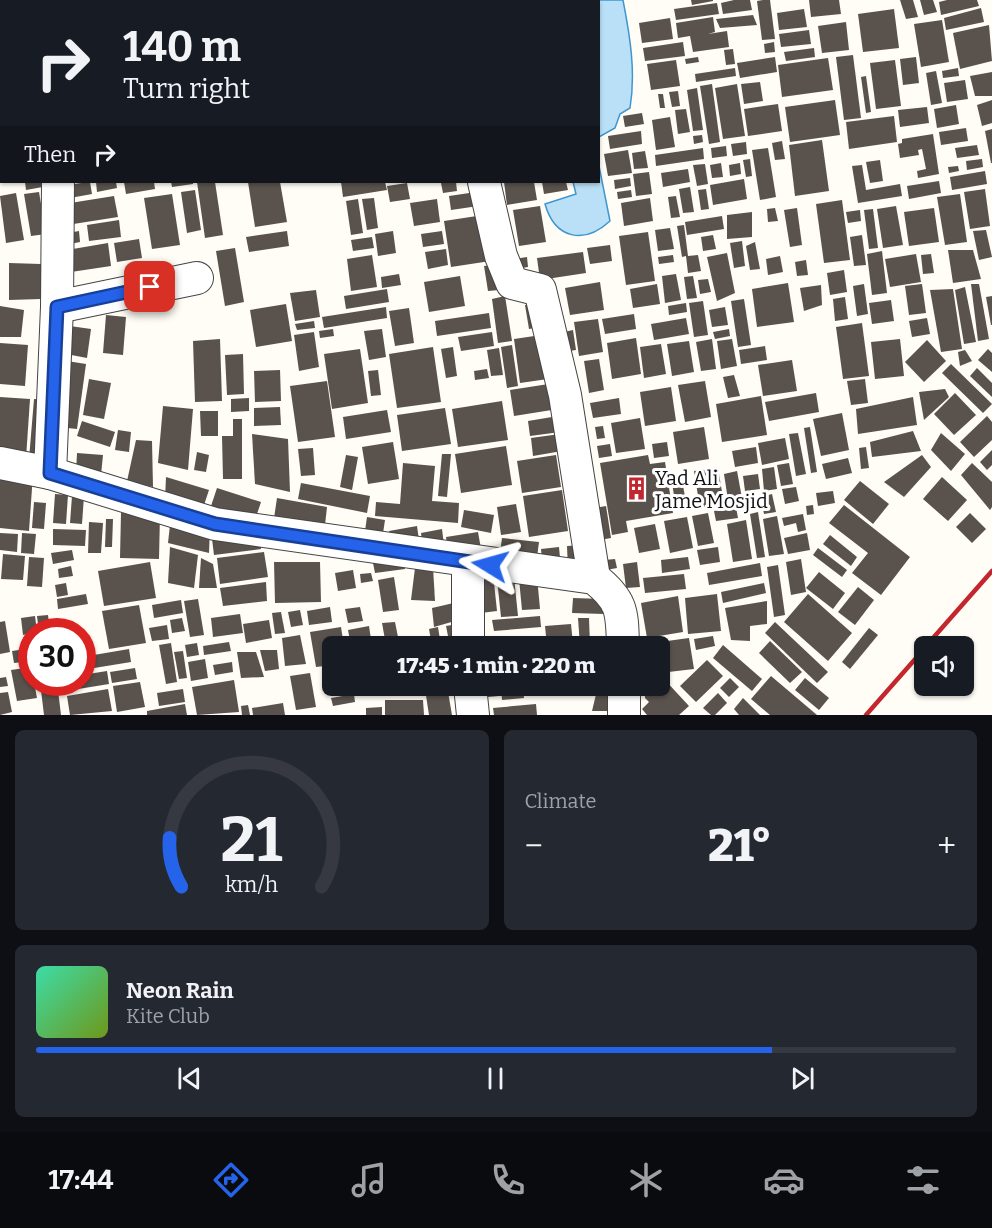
<!DOCTYPE html>
<meta charset="utf-8">
<style>
body{margin:0;font-family:Bitter,serif;background:#242831;color:#f1f3f6;height:100vh;display:flex;flex-direction:column;font-size:22px;white-space:nowrap}
*{box-sizing:border-box;margin:0}
p{font-size:20px;color:#9ea1a6}
.icon{flex:none;width:33px;height:33px;fill:none;stroke:currentColor;stroke-width:2;stroke-linecap:round;stroke-linejoin:round}
.map{position:relative;height:715px;overflow:hidden}
.drawer{display:flex;flex-direction:column;gap:15px;padding:15px;background:#0d0f14;flex:1}
.drawer>*{flex:none}
.banner{position:absolute;left:0px;top:0px;width:600px;height:183px;box-shadow:0 2px 4px #0004;background:#171b24;color:#f1f3f6;overflow:hidden}
.tools{position:absolute;left:914px;top:636px;display:grid;gap:12px}
.tools a{display:grid;place-items:center;width:60px;height:60px;border-radius:9px;background:#171b24;box-shadow:0 2px 4px #0004;font-size:30px}
.speed{position:absolute;left:18px;top:618px;display:flex;gap:12px;font-size:30px;font-weight:700;text-align:center}
.speed>*{display:grid;place-content:center;width:78px;height:78px;border-radius:50%;background:#171b24;box-shadow:0 2px 4px #0004;line-height:1}
.speed .limit{border:9px solid #d22;background:#fff;color:#111}
.pin{position:absolute;display:grid;place-items:center;width:51px;height:51px;color:#fff;margin:-26px;border-radius:12px;box-shadow:0 3px 9px #0006}
.me{position:absolute;width:66px;margin:-33px;rotate:278deg;stroke-linejoin:round;filter:drop-shadow(0 0 4px #0008)}
.turn{display:flex;align-items:center;gap:21px;height:126px;padding:0 24px;font-size:27px}
.turn .icon{width:78px;height:78px;stroke-width:2.5}
.turn b{display:block;font-size:42px;line-height:51px}
.then{display:flex;align-items:center;height:57px;padding:0 24px;background:#0003;gap:12px;font-size:22px}
.big{font-size:45px;font-weight:800;line-height:1.1}
.drawer .tile{flex:1;display:flex;flex-direction:column;justify-content:center;gap:9px;min-width:0;padding:0 21px;border-radius:9px;background:#242831}
.drawer .dial{align-items:center;gap:0}
.dial svg{height:156px;overflow:visible;fill:none;stroke:#363941;stroke-width:7;stroke-linecap:round;text-anchor:middle}
.dial text{fill:#f1f3f6;stroke:none}
.song{display:flex;align-items:center;gap:18px}
.cover{width:72px;height:72px;border-radius:9px;background:linear-gradient(135deg,hsl(160 70% 55%),hsl(80 70% 35%))}
.played{height:6px;border-radius:3px;background:linear-gradient(90deg,#2563eb 80%,#363941 80%)}
.keys{display:flex;justify-content:space-around;direction:ltr}
.heat{display:flex;justify-content:space-between;align-items:center;font-size:33px;direction:ltr}
.drawer .tiles{flex:1;display:grid;gap:15px;grid-template-columns:1fr 1fr}
.tile:last-child{grid-column:span 2}
.trip{position:absolute;left:322px;top:636px;width:348px;height:60px;border-radius:9px;background:#171b24;box-shadow:0 2px 4px #0004;font-weight:800;line-height:60px;text-align:center}
.dock{display:flex;height:96px;justify-content:space-around;align-items:center;background:#090b0e;color:#9ea1a6}
.dock .icon{width:42px;height:42px}
.dock .on{color:#2563eb}
.dock b{font-size:27px;color:#f1f3f6}
.map>svg:first-child{display:block}
.water{fill:#b9e0f7;stroke:#3f96cf;stroke-width:1.5}
.building{fill:#5a524d}
.lines{fill:none;stroke-linecap:round;stroke-linejoin:round}
.minor-casing{stroke:#444;stroke-width:34}
.minor{stroke:#fff;stroke-width:32}
.rail{stroke:#c4262e;stroke-width:4.5}
.route-casing{stroke:#184099;stroke-width:15}
.route{stroke:#2563eb;stroke-width:10}
.labels{text-anchor:middle;stroke-width:6;stroke-linejoin:round;paint-order:stroke}
.poi-label{font-size:20px;fill:#111;stroke:#fff;text-anchor:start}
</style>
<div class="map">
<svg width="992" height="715" viewBox="0 0 992 715">
<rect width="100%" height="100%" fill="#fffdf5"/>
<!-- water -->
<g class="water">
<path d="M 528,0 L 623,0 C 630,36 636,72 630,108 L 620,114 L 615,128 L 599,137 L 598,2 L 523,1 Z"/>
<path d="M 599,166 L 610,221 C 584,245 555,239 545,204 L 576,194 L 573,182 L 598,182 Z"/>
</g>
<!-- building -->
<g class="building">
<polygon points="691,0 713,0 713,1 692,5"/>
<polygon points="734,0 750,0 752,10 723,14 721,3"/>
<polygon points="763,0 770,0 775,39 762,40 757,1"/>
<polygon points="809,0 839,0 841,14 811,17"/>
<polygon points="900,0 913,0 918,17 906,19"/>
<polygon points="920,0 933,0 937,12 924,15"/>
<polygon points="947,0 977,0 979,6 941,15 939,2"/>
<polygon points="717,3 719,14 676,20 674,9"/>
<polygon points="981,8 984,22 946,30 944,18"/>
<polygon points="804,9 807,27 779,30 777,13"/>
<polygon points="894,9 899,48 863,52 858,14"/>
<polygon points="753,15 757,25 720,28 716,19"/>
<polygon points="713,17 715,32 708,34 727,31 729,47 693,52 690,36 678,38 676,23"/>
<polygon points="670,18 673,39 642,43 639,23"/>
<polygon points="942,20 949,62 921,67 914,24"/>
<polygon points="846,22 849,50 822,53 818,26"/>
<polygon points="989,25 992,61 960,69 953,33"/>
<polygon points="809,30 811,44 781,47 779,34"/>
<polygon points="683,42 685,56 645,61 643,48"/>
<polygon points="774,42 775,52 765,53 764,44"/>
<polygon points="814,48 815,57 786,61 784,52"/>
<polygon points="733,49 735,64 726,65 724,50"/>
<polygon points="853,55 861,118 844,120 836,57"/>
<polygon points="698,57 699,62 686,64 685,59"/>
<polygon points="775,57 777,72 740,78 737,63"/>
<polygon points="916,57 919,83 903,85 900,59"/>
<polygon points="828,58 833,90 782,97 778,65"/>
<polygon points="676,60 680,86 651,90 647,64"/>
<polygon points="895,60 901,106 876,109 870,63"/>
<polygon points="735,68 736,76 696,82 695,74"/>
<polygon points="958,68 959,76 943,78 942,71"/>
<polygon points="936,71 942,103 931,105 926,73"/>
<polygon points="992,72 992,96 975,96 970,76"/>
<polygon points="866,76 871,112 866,113 861,77"/>
<polygon points="965,80 968,99 947,102 944,83"/>
<polygon points="760,82 763,101 744,104 741,84"/>
<polygon points="712,84 720,142 709,144 700,86"/>
<polygon points="737,84 745,136 723,139 715,88"/>
<polygon points="697,88 703,130 693,131 687,90"/>
<polygon points="678,91 680,106 672,107 669,92"/>
<polygon points="658,94 663,94 665,108 660,108"/>
<polygon points="835,100 840,135 790,142 785,107"/>
<polygon points="992,100 992,123 982,126 977,105"/>
<polygon points="778,104 782,131 748,136 744,109"/>
<polygon points="956,105 959,124 937,128 934,109"/>
<polygon points="927,107 929,123 900,127 898,110"/>
<polygon points="686,109 690,132 678,134 675,110"/>
<polygon points="642,113 644,124 625,127 623,116"/>
<polygon points="894,116 897,142 849,149 846,122"/>
<polygon points="670,117 675,147 656,150 652,120"/>
<polygon points="966,128 968,141 941,145 939,132"/>
<polygon points="992,129 992,163 991,163 985,131"/>
<polygon points="641,131 642,144 610,149 608,136"/>
<polygon points="933,134 939,174 918,178 917,171 926,169 922,149 918,150 919,155 900,158 898,144 902,143 902,139"/>
<polygon points="702,135 703,142 694,144 693,136"/>
<polygon points="822,140 829,191 795,196 789,145"/>
<polygon points="782,141 785,159 775,160 772,143"/>
<polygon points="746,142 747,154 733,156 731,144"/>
<polygon points="977,145 979,155 957,158 955,148"/>
<polygon points="726,146 727,156 712,158 711,148"/>
<polygon points="703,148 704,159 656,166 655,155"/>
<polygon points="768,148 776,197 760,200 752,150"/>
<polygon points="628,150 632,173 608,176 604,154"/>
<polygon points="645,151 648,168 634,169 632,153"/>
<polygon points="750,159 752,176 746,177 743,160"/>
<polygon points="982,159 983,167 967,170 966,161"/>
<polygon points="880,160 883,181 870,183 866,162"/>
<polygon points="721,163 723,177 712,178 710,165"/>
<polygon points="740,163 741,174 730,176 729,165"/>
<polygon points="705,164 708,184 697,186 693,165"/>
<polygon points="862,165 866,190 900,184 902,196 858,203 852,166"/>
<polygon points="958,166 959,171 949,173 948,167"/>
<polygon points="688,169 690,182 663,187 661,173"/>
<polygon points="985,171 987,184 952,190 950,177"/>
<polygon points="649,172 652,194 636,196 633,174"/>
<polygon points="630,178 631,186 615,189 614,180"/>
<polygon points="744,179 747,199 713,205 710,185"/>
<polygon points="939,181 941,193 909,199 907,186"/>
<polygon points="25,182 53,182 54,185 26,190"/>
<polygon points="88,182 90,182 92,194 70,198 68,185"/>
<polygon points="96,182 116,182 117,188 97,192"/>
<polygon points="124,182 154,182 155,189 126,194"/>
<polygon points="171,182 193,182 193,184 172,187"/>
<polygon points="197,182 215,182 223,235 205,238"/>
<polygon points="248,182 280,182 287,222 255,227"/>
<polygon points="341,182 385,182 387,190 343,197"/>
<polygon points="451,182 456,182 457,191 443,193 441,183"/>
<polygon points="504,182 534,182 537,200 507,205"/>
<polygon points="542,182 566,182 568,190 544,194"/>
<polygon points="407,183 410,199 390,202 387,186"/>
<polygon points="690,187 694,212 683,213 679,189"/>
<polygon points="706,189 709,209 701,210 698,190"/>
<polygon points="985,189 990,226 970,229 964,192"/>
<polygon points="195,190 201,230 187,233 181,192"/>
<polygon points="631,190 632,197 618,199 617,192"/>
<polygon points="483,191 485,205 451,210 449,196"/>
<polygon points="39,192 46,234 31,236 24,194"/>
<polygon points="16,193 24,240 6,243 0,196"/>
<polygon points="172,194 180,245 152,249 144,198"/>
<polygon points="960,194 967,242 945,245 937,197"/>
<polygon points="114,196 118,217 67,225 64,204"/>
<polygon points="676,196 680,217 671,218 668,197"/>
<polygon points="374,198 378,228 367,230 362,199"/>
<polygon points="650,198 653,221 624,226 621,203"/>
<polygon points="358,199 363,233 351,235 346,201"/>
<polygon points="437,199 440,222 414,226 410,203"/>
<polygon points="842,200 850,260 824,263 816,204"/>
<polygon points="540,206 546,242 519,246 513,210"/>
<polygon points="896,206 903,245 883,248 877,209"/>
<polygon points="775,208 778,221 768,222 767,209"/>
<polygon points="797,208 802,245 790,247 784,210"/>
<polygon points="934,208 939,242 909,246 904,212"/>
<polygon points="873,209 878,248 869,249 864,210"/>
<polygon points="860,210 861,221 848,223 846,212"/>
<polygon points="752,212 752,237 727,239 727,215"/>
<polygon points="490,214 497,260 451,267 444,221"/>
<polygon points="722,216 724,229 687,235 685,222"/>
<polygon points="119,220 121,237 89,241 87,225"/>
<polygon points="684,225 688,256 698,255 701,271 688,273 686,256 682,257 677,226"/>
<polygon points="670,228 674,249 658,251 655,230"/>
<polygon points="986,230 992,257 979,260 973,231"/>
<polygon points="79,231 80,242 70,244 68,233"/>
<polygon points="287,231 289,246 249,252 246,237"/>
<polygon points="393,231 396,253 378,256 375,234"/>
<polygon points="442,231 444,244 423,247 421,234"/>
<polygon points="648,232 655,281 626,285 619,236"/>
<polygon points="713,235 716,249 703,251 701,237"/>
<polygon points="862,235 866,265 854,266 850,237"/>
<polygon points="372,237 374,248 353,251 351,240"/>
<polygon points="139,239 142,258 117,262 114,243"/>
<polygon points="742,241 745,266 734,268 730,243"/>
<polygon points="755,242 760,269 750,270 746,246"/>
<polygon points="108,243 111,266 71,272 67,250"/>
<polygon points="610,245 612,261 590,264 587,248"/>
<polygon points="235,248 244,302 225,306 216,251"/>
<polygon points="446,249 448,265 428,269 425,252"/>
<polygon points="948,250 973,250 981,279 953,283"/>
<polygon points="882,251 887,293 872,295 867,254"/>
<polygon points="583,252 586,273 540,280 537,258"/>
<polygon points="727,253 735,293 717,301 707,257"/>
<polygon points="916,254 921,282 890,287 885,259"/>
<polygon points="931,254 934,273 923,274 921,255"/>
<polygon points="372,255 377,287 351,291 347,259"/>
<polygon points="673,255 674,262 659,264 658,257"/>
<polygon points="780,256 783,272 768,275 766,259"/>
<polygon points="527,257 528,267 510,270 508,260"/>
<polygon points="806,260 808,275 797,276 795,262"/>
<polygon points="9,263 41,264 41,299 9,300"/>
<polygon points="495,265 499,290 488,291 484,266"/>
<polygon points="844,270 847,292 830,295 827,273"/>
<polygon points="399,274 401,285 382,288 381,277"/>
<polygon points="676,274 681,300 665,303 662,276"/>
<polygon points="460,276 465,306 429,312 424,282"/>
<polygon points="693,276 697,298 687,299 684,277"/>
<polygon points="708,279 711,292 700,294 698,280"/>
<polygon points="600,282 604,310 570,315 565,288"/>
<polygon points="788,283 794,322 757,327 752,289"/>
<polygon points="657,284 660,304 633,308 630,289"/>
<polygon points="864,284 868,314 857,316 853,286"/>
<polygon points="922,284 926,313 909,315 905,286"/>
<polygon points="971,284 979,284 989,339 978,341"/>
<polygon points="821,285 822,305 804,311 800,288"/>
<polygon points="965,287 976,342 964,344 955,290"/>
<polygon points="387,289 389,302 346,309 344,296"/>
<polygon points="953,289 962,349 941,352 930,290"/>
<polygon points="316,290 320,317 295,321 290,293"/>
<polygon points="505,296 512,341 498,343 492,299"/>
<polygon points="992,296 992,325 991,325 986,297"/>
<polygon points="845,297 848,319 835,321 833,299"/>
<polygon points="744,299 751,345 738,347 731,301"/>
<polygon points="891,300 894,321 872,324 869,303"/>
<polygon points="703,301 708,335 694,337 689,303"/>
<polygon points="537,303 541,327 529,329 525,305"/>
<polygon points="686,303 687,312 669,315 668,306"/>
<polygon points="286,304 292,341 256,347 250,310"/>
<polygon points="0,306 24,310 21,337 0,337"/>
<polygon points="386,307 387,318 324,328 322,317"/>
<polygon points="725,307 728,325 712,327 709,310"/>
<polygon points="409,308 414,343 395,346 389,311"/>
<polygon points="489,313 491,328 437,336 435,321"/>
<polygon points="634,314 636,329 605,334 602,319"/>
<polygon points="106,315 126,317 123,355 103,353"/>
<polygon points="686,318 689,334 654,340 651,324"/>
<polygon points="927,318 930,334 912,337 909,321"/>
<polygon points="598,319 603,352 579,356 574,322"/>
<polygon points="314,321 315,328 297,330 295,324"/>
<polygon points="862,323 869,376 843,379 836,327"/>
<polygon points="70,326 91,329 87,358 66,354"/>
<polygon points="333,329 334,336 320,338 319,331"/>
<polygon points="382,329 386,357 369,360 364,331"/>
<polygon points="729,329 730,336 715,339 713,332"/>
<polygon points="573,330 576,350 562,352 559,333"/>
<polygon points="314,332 319,367 299,371 294,335"/>
<polygon points="492,332 494,346 461,351 458,337"/>
<polygon points="548,334 555,378 520,383 514,339"/>
<polygon points="636,338 641,374 612,379 607,343"/>
<polygon points="220,339 222,401 195,402 193,341"/>
<polygon points="712,339 716,369 701,371 696,342"/>
<polygon points="732,339 737,366 721,369 717,341"/>
<polygon points="900,339 904,376 875,379 871,342"/>
<polygon points="927,340 946,361 924,382 905,362"/>
<polygon points="689,341 694,372 672,376 667,344"/>
<polygon points="0,343 28,345 25,386 0,384"/>
<polygon points="661,344 666,374 644,378 640,347"/>
<polygon points="512,345 518,386 507,388 501,347"/>
<polygon points="765,346 767,360 741,364 739,350"/>
<polygon points="433,347 441,402 397,408 389,354"/>
<polygon points="453,347 457,376 446,378 441,349"/>
<polygon points="499,348 503,375 491,376 487,350"/>
<polygon points="360,349 368,403 332,409 324,354"/>
<polygon points="988,349 992,353 992,372 978,360"/>
<polygon points="965,350 972,361 960,366 958,352"/>
<polygon points="243,354 244,394 227,395 225,355"/>
<polygon points="599,359 604,390 589,393 584,361"/>
<polygon points="792,360 797,391 763,396 758,365"/>
<polygon points="67,361 86,364 77,429 58,427"/>
<polygon points="951,364 992,404 983,413 942,373"/>
<polygon points="977,368 992,383 992,397 970,376"/>
<polygon points="487,369 489,378 475,380 474,371"/>
<polygon points="280,370 281,401 255,402 254,371"/>
<polygon points="378,370 381,395 371,396 368,371"/>
<polygon points="734,375 740,396 728,398 723,377"/>
<polygon points="89,379 111,383 104,419 83,415"/>
<polygon points="865,379 868,403 851,405 847,381"/>
<polygon points="327,381 335,437 298,442 290,386"/>
<polygon points="705,381 711,417 685,422 678,385"/>
<polygon points="555,383 558,409 514,416 510,390"/>
<polygon points="671,387 676,421 645,426 640,392"/>
<polygon points="945,389 949,397 924,420 919,392"/>
<polygon points="816,393 819,412 769,421 765,402"/>
<polygon points="955,393 976,415 954,435 934,414"/>
<polygon points="761,396 767,435 722,442 716,404"/>
<polygon points="0,397 30,399 26,458 0,456"/>
<polygon points="913,397 917,425 858,434 856,409"/>
<polygon points="249,398 249,411 231,412 231,399"/>
<polygon points="619,398 621,414 593,418 590,403"/>
<polygon points="34,399 50,400 46,464 29,459"/>
<polygon points="502,401 508,440 458,447 452,409"/>
<polygon points="163,406 193,409 188,470 158,463"/>
<polygon points="280,407 281,425 254,426 254,408"/>
<polygon points="445,408 451,444 402,451 397,415"/>
<polygon points="387,410 391,432 346,439 343,417"/>
<polygon points="200,411 218,411 218,436 201,436"/>
<polygon points="842,413 849,450 821,456 813,419"/>
<polygon points="558,416 560,432 530,436 528,421"/>
<polygon points="987,416 992,422 992,440 974,457 960,442"/>
<polygon points="640,418 645,449 616,453 611,423"/>
<polygon points="233,419 242,419 242,479 223,479 222,436 233,436"/>
<polygon points="82,421 115,432 110,447 77,436"/>
<polygon points="603,426 605,438 597,439 595,427"/>
<polygon points="704,427 709,459 678,464 673,432"/>
<polygon points="810,427 817,472 811,473 804,428"/>
<polygon points="118,430 131,432 129,452 115,450"/>
<polygon points="913,431 921,451 872,457 870,442"/>
<polygon points="798,433 806,474 796,476 789,434"/>
<polygon points="941,433 965,454 951,471 931,450"/>
<polygon points="252,434 288,439 290,492 255,484"/>
<polygon points="560,434 562,451 533,456 531,438"/>
<polygon points="785,438 789,459 762,465 758,443"/>
<polygon points="136,440 152,441 153,487 127,481"/>
<polygon points="393,442 399,479 368,484 362,447"/>
<polygon points="667,442 669,456 654,458 652,444"/>
<polygon points="610,444 612,456 599,458 597,446"/>
<polygon points="506,446 512,485 461,493 455,454"/>
<polygon points="756,447 758,463 735,467 732,451"/>
<polygon points="866,447 869,468 861,469 859,448"/>
<polygon points="313,448 315,475 301,476 298,449"/>
<polygon points="992,450 992,465 987,470 980,462"/>
<polygon points="197,452 209,455 206,472 194,470"/>
<polygon points="77,453 103,455 101,475 76,473"/>
<polygon points="442,454 451,454 447,497 438,496"/>
<polygon points="346,455 358,457 352,490 340,487"/>
<polygon points="556,455 561,487 522,493 517,461"/>
<polygon points="648,455 650,464 665,462 673,513 626,521 628,532 612,535 600,463"/>
<polygon points="922,455 931,467 904,497 884,482"/>
<polygon points="848,458 852,473 826,479 822,464"/>
<polygon points="403,463 435,466 432,501 459,503 458,523 375,516 376,502 400,504"/>
<polygon points="789,463 793,484 781,486 777,465"/>
<polygon points="972,463 992,482 992,507 990,510 961,475"/>
<polygon points="774,467 777,489 764,491 762,469"/>
<polygon points="718,468 724,504 700,508 694,471"/>
<polygon points="737,471 742,498 728,500 724,474"/>
<polygon points="0,472 33,474 29,531 0,528"/>
<polygon points="681,474 687,508 676,509 671,476"/>
<polygon points="758,474 760,489 745,491 743,476"/>
<polygon points="166,477 209,490 203,508 165,499"/>
<polygon points="942,477 967,500 948,521 923,499"/>
<polygon points="860,481 889,504 873,524 844,500"/>
<polygon points="301,483 370,496 367,513 298,499"/>
<polygon points="796,487 799,501 785,504 782,489"/>
<polygon points="217,488 261,502 253,526 209,512"/>
<polygon points="562,490 568,531 529,537 523,496"/>
<polygon points="833,491 835,503 818,506 816,493"/>
<polygon points="55,494 68,495 66,524 53,523"/>
<polygon points="772,494 776,512 764,514 761,497"/>
<polygon points="72,496 84,496 82,524 70,523"/>
<polygon points="277,498 327,507 324,534 273,525"/>
<polygon points="757,500 758,507 741,510 740,502"/>
<polygon points="34,502 46,503 44,529 32,528"/>
<polygon points="516,504 521,532 501,535 497,507"/>
<polygon points="813,505 814,514 807,515 806,506"/>
<polygon points="844,505 910,557 881,595 852,573 868,553 829,523"/>
<polygon points="606,506 611,538 594,541 589,509"/>
<polygon points="736,507 738,518 716,521 714,511"/>
<polygon points="464,510 494,515 491,533 461,527"/>
<polygon points="758,512 765,557 757,558 750,514"/>
<polygon points="121,513 160,514 159,559 120,558"/>
<polygon points="708,513 714,543 698,546 692,516"/>
<polygon points="970,513 986,529 972,543 956,527"/>
<polygon points="803,514 806,530 798,532 796,523 784,526 782,518"/>
<polygon points="171,516 210,527 209,553 168,543"/>
<polygon points="777,516 784,554 769,556 763,519"/>
<polygon points="367,517 385,520 382,540 364,538"/>
<polygon points="687,517 693,548 670,553 664,521"/>
<polygon points="106,519 113,519 112,547 105,547"/>
<polygon points="746,520 752,559 733,562 727,524"/>
<polygon points="89,522 103,523 101,553 88,553"/>
<polygon points="655,524 660,549 639,553 634,528"/>
<polygon points="417,526 419,540 391,545 389,531"/>
<polygon points="53,529 86,530 85,546 53,545"/>
<polygon points="442,529 444,545 423,549 421,533"/>
<polygon points="259,532 261,549 214,555 212,539"/>
<polygon points="478,532 481,549 449,555 446,537"/>
<polygon points="0,533 18,534 17,552 0,550"/>
<polygon points="22,533 36,534 34,554 21,553"/>
<polygon points="807,533 810,550 788,554 784,538"/>
<polygon points="830,535 857,557 851,566 823,544"/>
<polygon points="502,538 539,542 537,557 500,553"/>
<polygon points="584,545 585,569 568,570 567,546"/>
<polygon points="170,547 198,555 194,588 168,583"/>
<polygon points="559,547 560,558 542,559 541,549"/>
<polygon points="718,547 720,562 700,565 697,550"/>
<polygon points="818,548 847,570 842,577 813,555"/>
<polygon points="72,550 74,560 53,564 51,553"/>
<polygon points="264,552 268,577 220,584 217,558"/>
<polygon points="3,554 25,556 23,580 1,579"/>
<polygon points="29,557 44,558 42,587 27,586"/>
<polygon points="688,557 690,569 662,573 661,560"/>
<polygon points="201,558 213,564 217,588 199,588"/>
<polygon points="403,558 405,569 375,573 373,563"/>
<polygon points="615,559 617,568 606,570 605,560"/>
<polygon points="801,559 806,592 791,595 786,562"/>
<polygon points="150,562 156,598 104,606 98,571"/>
<polygon points="274,562 320,562 321,602 275,603"/>
<polygon points="637,562 640,587 626,588 623,564"/>
<polygon points="760,563 762,576 709,585 707,573"/>
<polygon points="778,565 785,615 774,617 767,567"/>
<polygon points="71,566 73,576 59,578 58,569"/>
<polygon points="433,567 435,601 411,600 415,568"/>
<polygon points="353,570 356,588 338,591 335,573"/>
<polygon points="819,572 845,593 833,609 806,588"/>
<polygon points="371,573 373,581 361,583 360,574"/>
<polygon points="493,573 497,611 481,613 477,574"/>
<polygon points="684,574 686,589 645,593 643,578"/>
<polygon points="394,577 399,610 383,612 378,580"/>
<polygon points="514,577 518,616 501,617 497,579"/>
<polygon points="537,577 540,609 522,610 519,579"/>
<polygon points="266,582 267,601 223,606 220,588"/>
<polygon points="66,583 68,595 57,597 55,585"/>
<polygon points="764,583 766,593 723,603 721,592"/>
<polygon points="858,587 874,600 855,625 838,612"/>
<polygon points="86,594 88,604 58,609 57,599"/>
<polygon points="717,594 721,631 688,634 685,598"/>
<polygon points="808,594 852,633 828,661 784,622"/>
<polygon points="678,596 683,632 647,638 641,603"/>
<polygon points="573,598 604,599 604,614 572,613"/>
<polygon points="198,599 204,635 190,637 184,601"/>
<polygon points="181,600 183,613 154,618 152,605"/>
<polygon points="767,601 767,624 750,626 750,641 731,640 725,608"/>
<polygon points="458,602 462,619 434,627 432,608"/>
<polygon points="139,605 146,643 109,649 102,611"/>
<polygon points="330,607 332,622 309,625 307,611"/>
<polygon points="360,607 363,621 348,623 345,609"/>
<polygon points="300,610 303,625 291,627 288,612"/>
<polygon points="281,612 285,633 275,634 272,613"/>
<polygon points="240,614 243,633 213,637 211,618"/>
<polygon points="48,615 50,632 39,632 37,616"/>
<polygon points="35,616 37,632 23,635 21,618"/>
<polygon points="540,616 541,627 494,631 492,620"/>
<polygon points="182,618 185,631 172,633 170,620"/>
<polygon points="578,618 589,618 590,646 580,646"/>
<polygon points="269,620 272,638 246,643 243,624"/>
<polygon points="5,621 10,652 0,654 0,622"/>
<polygon points="395,622 399,642 386,645 382,623"/>
<polygon points="775,622 828,672 817,683 765,633"/>
<polygon points="571,624 573,644 547,646 545,626"/>
<polygon points="167,625 169,639 152,641 149,628"/>
<polygon points="452,625 456,646 450,646 446,626"/>
<polygon points="369,626 372,646 351,646 348,630"/>
<polygon points="341,627 344,646 333,646 333,665 316,667 310,632"/>
<polygon points="438,627 441,646 432,646 429,629"/>
<polygon points="869,628 878,635 850,669 842,662"/>
<polygon points="300,635 306,664 285,666 282,638"/>
<polygon points="713,636 715,646 696,650 694,639"/>
<polygon points="492,637 493,646 482,646 481,638"/>
<polygon points="421,638 423,646 403,646 402,642"/>
<polygon points="689,638 694,669 660,673 660,646 645,646 645,644"/>
<polygon points="518,639 518,646 498,646 497,641"/>
<polygon points="770,641 802,672 790,683 759,653"/>
<polygon points="229,642 231,651 204,655 203,646"/>
<polygon points="171,643 177,682 166,684 159,645"/>
<polygon points="197,643 199,655 187,657 185,645"/>
<polygon points="723,645 762,679 752,691 713,658"/>
<polygon points="32,648 32,661 14,663 12,651"/>
<polygon points="129,649 131,662 82,670 82,657"/>
<polygon points="260,650 277,650 279,669 265,671"/>
<polygon points="183,651 187,678 179,679 174,652"/>
<polygon points="237,652 256,652 264,677 241,678"/>
<polygon points="205,659 208,678 191,681 188,662"/>
<polygon points="707,660 723,676 696,702 680,686"/>
<polygon points="232,662 233,672 215,675 213,665"/>
<polygon points="32,667 32,682 34,682 37,698 17,701 11,670"/>
<polygon points="135,668 137,679 112,683 110,672"/>
<polygon points="333,668 333,686 353,686 354,689 330,692 326,669"/>
<polygon points="107,671 109,684 66,691 65,682 82,682 82,675"/>
<polygon points="310,673 316,707 296,710 290,676"/>
<polygon points="771,676 817,715 770,715 751,699"/>
<polygon points="6,677 8,686 0,687 0,678"/>
<polygon points="730,678 739,687 729,697 720,688"/>
<polygon points="805,678 829,698 819,710 795,690"/>
<polygon points="664,679 689,706 679,715 647,715 642,709 649,702 645,698 645,686 660,686 660,680"/>
<polygon points="234,680 239,712 197,715 192,687"/>
<polygon points="40,682 57,682 61,715 44,715"/>
<polygon points="140,682 145,707 117,712 113,686"/>
<polygon points="447,686 452,715 429,715 425,689"/>
<polygon points="487,686 498,686 499,696 488,697"/>
<polygon points="501,686 523,686 524,698 502,700"/>
<polygon points="598,686 619,686 609,711 592,711"/>
<polygon points="108,689 112,711 70,715 67,696"/>
<polygon points="183,689 185,702 159,706 157,693"/>
<polygon points="8,692 12,712 0,715 0,693"/>
<polygon points="718,693 727,703 715,715 711,715 703,708"/>
<polygon points="354,694 355,702 333,706 331,698"/>
<polygon points="743,698 760,715 739,715 734,709"/>
<polygon points="385,700 423,700 424,715 385,715"/>
<polygon points="283,703 285,715 253,715 252,708"/>
<polygon points="185,704 187,715 147,715 147,711"/>
<polygon points="536,704 537,715 494,715 493,708"/>
<polygon points="248,705 250,715 242,715 241,706"/>
<polygon points="382,707 382,715 366,715 366,708"/>
</g>
<g class="lines">
<defs>
<g id="minor">
<polyline points="57,0 57,2"/>
<polyline points="441,0 441,2"/>
<polyline points="484,182 501,256 512,283 540,290 565,395 594,578"/>
<polyline points="57,307 197,278"/>
<path d="M 0,463 L 50,473 L 215,524 L 594,578 C 623,601 622,612 623,646"/>
<polyline points="50,473 57,307 58,182"/>
<polyline points="468,562 468,646"/>
<polyline points="470,686 473,715"/>
<polyline points="624,686 624,715"/>
</g>
</defs>
<!-- minor casing -->
<use href="#minor" class="minor-casing"/>
<!-- minor -->
<use href="#minor" class="minor"/>
<!-- rail -->
<g class="rail">
<polyline points="926,646 992,571"/>
<polyline points="866,715 924,649"/>
</g>
</g>
<g class="lines">
<defs>
<polyline id="route" points="150,287 57,307 50,473 215,524 490,565"/>
</defs>
<!-- route casing -->
<use href="#route" class="route-casing"/>
<!-- route -->
<use href="#route" class="route"/>
</g>
<!-- icons -->
<defs>
<symbol id="building-bare" viewBox="-9 -9 18 18"><path d="M-4-6H4V6H1V3H-1V6H-4ZM-2.5-4.3h1.7v1.8h-1.7ZM.8-4.3h1.7v1.8H.8ZM-2.5-1h1.7V.8h-1.7ZM.8-1h1.7V.8H.8Z" fill="#c4262e" stroke="#fff" stroke-width="2.5" paint-order="stroke"/></symbol>
</defs>
<g fill-rule="evenodd">
<use href="#building-bare" x="620" y="472" width="33" height="33"/>
</g>
<g class="labels">
<!-- poi labels -->
<g class="poi-label">
<text x="655" y="485">Yad Ali<tspan x="655" dy="23">Jame Mosjid</tspan></text>
</g>
</g>
</svg>
<div class="tools">
<a><svg class="icon" aria-label="sound" viewBox="0 0 24 24"><path d="M4 9h4l5-4v14l-5-4H4zM17 9q2 3 0 6"/></svg></a>
</div>
<div class="speed"><div class="limit">30</div></div>
<div class="pin" style="left:150px;top:287px;background:#d93025"><svg class="icon" aria-label="arrive" viewBox="0 0 24 24"><path d="M6 21V4h12l-3 4 3 4H6"/></svg></div>
<svg class="me" style="left:490px;top:565px" viewBox="-20 -20 40 40"><path d="M0-17L14 15 0 8-14 15z" fill="#2563eb" stroke="#fff" stroke-width="4"/></svg>
<div class="trip">17:45 · 1 min · 220 m</div>
<div class="banner">
<div class="turn"><svg class="icon" aria-label="right" viewBox="0 0 24 24"><path d="M7 20v-9h11M14 6l5 5-5 5"/></svg><div><b>140 m</b>Turn right</div></div>
<div class="then">Then<svg class="icon" aria-label="right" viewBox="0 0 24 24"><path d="M7 20v-9h11M14 6l5 5-5 5"/></svg></div>
</div>
</div>
<section class="drawer">
<div class="tiles">
<div class="tile dial"><svg viewBox="0 0 100 80">
<path d="M14 69A42 42 0 1 1 86 69"/>
<path d="M14 69A42 42 0 0 1 8 44" stroke="#2563eb"/>
<text x="50" y="56" font-size="32" font-weight="700">21</text>
<text x="50" y="72" font-size="11">km/h</text>
</svg></div>
<div class="tile"><p>Climate</p>
<div class="heat"><a>−</a><b class="big">21°</b><a>+</a></div>
</div>
<div class="tile">
<div class="song"><i class="cover"></i><div><b>Neon Rain</b><p>Kite Club</p></div></div>
<div class="played"></div>
<div class="keys"><svg class="icon" aria-label="previous" viewBox="0 0 24 24"><path d="M18 5L8 12l10 7zM5 5v14"/></svg><svg class="icon" aria-label="pause" viewBox="0 0 24 24"><path d="M8 5v14M16 5v14"/></svg><svg class="icon" aria-label="next" viewBox="0 0 24 24"><path d="M6 5l10 7-10 7zM19 5v14"/></svg></div>
</div>
</div>
</section>
<nav class="dock">
<b>17:44</b>
<svg class="icon on" aria-label="directions" viewBox="0 0 24 24"><path d="M12 3l9 9-9 9-9-9zM9 14v-3h6M13 9l2 2-2 2"/></svg>
<svg class="icon" aria-label="music" viewBox="0 0 24 24"><path d="M9 18V5l10-2v13"/><circle cx="6" cy="18" r="3"/><circle cx="16" cy="16" r="3"/></svg>
<svg class="icon" aria-label="phone" viewBox="0 0 24 24"><path d="M5 4h4l2 5-3 2q2 4 5 5l2-3 5 2v4C11 20 4 13 5 4z"/></svg>
<svg class="icon" aria-label="climate" viewBox="0 0 24 24"><path d="M12 3v18M4 7l16 10M4 17L20 7"/></svg>
<svg class="icon" aria-label="car" viewBox="0 0 24 24"><path d="M5 17H2v-5l4-1 3-4h7l3 4 3 1v5h-3M9 17h6M6 11h13"/><circle cx="7" cy="17" r="2"/><circle cx="17" cy="17" r="2"/></svg>
<svg class="icon" aria-label="filters" viewBox="0 0 24 24"><path d="M4 7h16M4 17h16"/><circle cx="9" cy="7" r="2"/><circle cx="15" cy="17" r="2"/></svg>
</nav>
